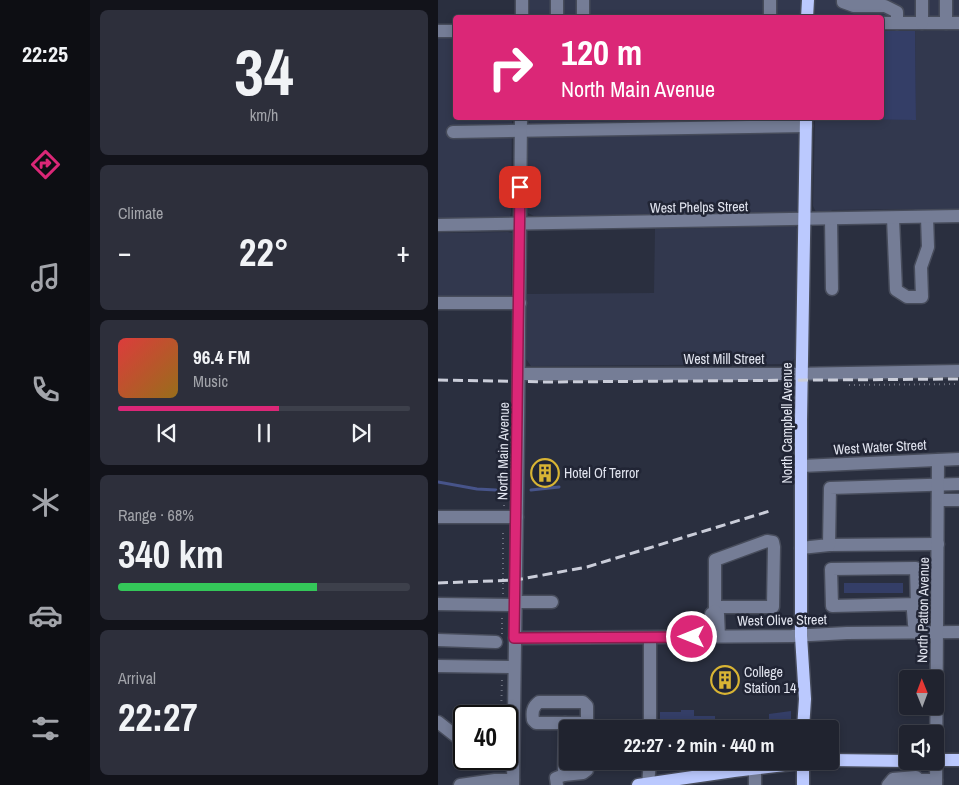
<!DOCTYPE html>
<meta charset="utf-8">
<style>
body{margin:0;font-family:"Archivo Narrow",sans-serif;background:#2d2f3b;color:#f1f3f6;height:100vh;display:flex;flex-direction:column;font-size:19px;white-space:nowrap}
*{box-sizing:border-box;margin:0}
p{font-size:16px;color:#a2a4aa}
.icon{flex:none;width:28px;height:28px;fill:none;stroke:currentColor;stroke-width:2;stroke-linecap:round;stroke-linejoin:round}
.map{position:relative;flex:1;overflow:hidden}
.details{display:flex;flex-direction:column;gap:10px;padding:10px;background:#12131a;width:348px}
.details>*{flex:none}
.top-card{position:absolute;left:15px;top:15px;width:431px;height:105px;border-radius:5px;box-shadow:0 2px 8px #0003,0 0 0 1px #3d404b;background:#db2777;color:#fff;overflow:hidden}
.needle{width:32px;rotate:359deg}
.fabs{position:absolute;left:461px;top:670px;display:grid;gap:10px}
.fabs a{display:grid;place-items:center;width:45px;height:45px;border-radius:5px;background:#20232f;box-shadow:0 2px 8px #0003,0 0 0 1px #3d404b;font-size:25px}
.speed{position:absolute;left:15px;top:705px;display:flex;gap:10px;font-size:25px;font-weight:700;text-align:center}
.speed>*{display:grid;place-content:center;width:65px;height:65px;border-radius:50%;background:#20232f;box-shadow:0 2px 8px #0003,0 0 0 1px #3d404b;line-height:1}
.speed .limit{border:2px solid #111;border-radius:8px;background:#fff;color:#111}
.pin{position:absolute;display:grid;place-items:center;width:42px;height:42px;color:#fff;margin:-21px;border-radius:10px;box-shadow:0 2px 8px #0006}
.me{position:absolute;width:55px;margin:-28px;rotate:270deg;stroke-linejoin:round;filter:drop-shadow(0 0 4px #0008)}
.turn{display:flex;align-items:center;gap:18px;height:105px;padding:0 25px;font-size:22px}
.turn .icon{width:65px;height:65px;stroke-width:2.5}
.turn b{display:block;font-size:35px;line-height:42px}
.big{font-size:38px;font-weight:700;line-height:1.1}
.details .card{flex:1;display:flex;flex-direction:column;justify-content:center;gap:8px;min-width:0;padding:0 18px;border-radius:8px;background:#2d2f3b}
.details .dial{align-items:center;gap:0}
.dial b{font-size:65px;line-height:1}
.song{display:flex;align-items:center;gap:15px}
.cover{width:60px;height:60px;border-radius:8px;background:linear-gradient(135deg,hsl(0 70% 55%),hsl(40 70% 35%))}
.played{height:5px;border-radius:2px;background:linear-gradient(90deg,#db2777 55%,#3d404b 55%)}
.keys{display:flex;justify-content:space-around;direction:ltr}
.heat{display:flex;justify-content:space-between;align-items:center;font-size:28px;direction:ltr}
.charge{height:8px;border-radius:4px;background:linear-gradient(90deg,#34c759 68%,#3d404b 0)}
.trip{position:absolute;left:121px;top:720px;width:280px;height:50px;border-radius:5px;background:#20232f;box-shadow:0 2px 8px #0003,0 0 0 1px #3d404b;font-weight:700;line-height:50px;text-align:center}
main{display:flex;flex:1;min-height:0}
.tab-bar{display:flex;flex-direction:column;width:90px;justify-content:space-around;align-items:center;background:#0d0e13;color:#a2a4aa}
.tab-bar .icon{width:35px;height:35px}
.tab-bar .on{color:#db2777}
.tab-bar b{font-size:22px;color:#f1f3f6}
.map>svg:first-child{display:block}
.built{fill:#32384e}
.green{fill:#343e67}
.lines{fill:none;stroke-linecap:round;stroke-linejoin:round}
.stream{stroke:#47548a;stroke-width:3}
.minor-casing{stroke:#474c5b;stroke-width:15}
.major-casing{stroke:#474c5b;stroke-width:15}
.path{stroke:#6c707f;stroke-width:2;stroke-dasharray:1 4;stroke-linecap:butt}
.minor{stroke:#757d96;stroke-width:12}
.major{stroke:#bbc9fe;stroke-width:12}
.rail{stroke:#cacdd9;stroke-width:3;stroke-dasharray:10 5;stroke-linecap:butt}
.route-casing{stroke:#8e194d;stroke-width:12}
.route{stroke:#db2777;stroke-width:9}
.labels{text-anchor:middle;stroke-width:5;stroke-linejoin:round;paint-order:stroke}
.street-label{font-size:14px;fill:#e1e4ef;stroke:#212535}
.poi-label{font-size:14px;fill:#e1e4ef;stroke:#212535;text-anchor:start}
</style>
<main>
<nav class="tab-bar">
<b>22:25</b>
<svg class="icon on" aria-label="directions" viewBox="0 0 24 24"><path d="M12 3l9 9-9 9-9-9zM9 14v-3h6M13 9l2 2-2 2"/></svg>
<svg class="icon" aria-label="music" viewBox="0 0 24 24"><path d="M9 18V5l10-2v13"/><circle cx="6" cy="18" r="3"/><circle cx="16" cy="16" r="3"/></svg>
<svg class="icon" aria-label="phone" viewBox="0 0 24 24"><path d="M5 4h4l2 5-3 2q2 4 5 5l2-3 5 2v4C11 20 4 13 5 4z"/></svg>
<svg class="icon" aria-label="climate" viewBox="0 0 24 24"><path d="M12 3v18M4 7l16 10M4 17L20 7"/></svg>
<svg class="icon" aria-label="car" viewBox="0 0 24 24"><path d="M5 17H2v-5l4-1 3-4h7l3 4 3 1v5h-3M9 17h6M6 11h13"/><circle cx="7" cy="17" r="2"/><circle cx="17" cy="17" r="2"/></svg>
<svg class="icon" aria-label="filters" viewBox="0 0 24 24"><path d="M4 7h16M4 17h16"/><circle cx="9" cy="7" r="2"/><circle cx="15" cy="17" r="2"/></svg>
</nav>
<section class="details">
<div class="card dial"><b>34</b><p>km/h</p></div>
<div class="card"><p>Climate</p>
<div class="heat"><a>−</a><b class="big">22°</b><a>+</a></div>
</div>
<div class="card">
<div class="song"><i class="cover"></i><div><b>96.4 FM</b><p>Music</p></div></div>
<div class="played"></div>
<div class="keys"><svg class="icon" aria-label="previous" viewBox="0 0 24 24"><path d="M18 5L8 12l10 7zM5 5v14"/></svg><svg class="icon" aria-label="pause" viewBox="0 0 24 24"><path d="M8 5v14M16 5v14"/></svg><svg class="icon" aria-label="next" viewBox="0 0 24 24"><path d="M6 5l10 7-10 7zM19 5v14"/></svg></div>
</div>
<div class="card"><p>Range · 68%</p><b class="big">340 km</b><div class="charge"></div></div>
<div class="card"><p>Arrival</p><b class="big">22:27</b></div>
</section>
<div class="map">
<svg width="522" height="785" viewBox="0 0 522 785">
<rect width="100%" height="100%" fill="#2a2f3f"/>
<!-- built -->
<g class="built">
<polygon points="92,0 364,0 364,17 92,18"/>
<polygon points="377,0 521,0 521,17 379,18 377,14"/>
<polygon points="521,30 521,209 492,209 491,210 478,211 476,209 394,210 390,214 378,212 375,206 377,119 478,120 477,31"/>
<polygon points="0,36 17,36 18,118 74,118 73,212 72,217 68,218 0,219"/>
<polygon points="90,118 360,118 355,120 96,125 92,123"/>
<polygon points="357,131 361,134 362,139 360,206 359,211 354,213 96,216 90,213 89,208 90,138 92,134"/>
<polygon points="357,226 359,229 357,358 351,364 93,366 88,359 89,294 216,293 217,229"/>
<polygon points="70,232 74,233 73,294 71,298 0,298 0,233"/>
</g>
<!-- green -->
<g class="green">
<polygon points="444,31 477,31 478,120 377,119 377,118 444,118"/>
<rect x="406" y="583" width="59" height="10"/>
<polygon points="243,710 256,710 256,716 277,716 277,728 281,729 222,729 222,712 243,712"/>
<polygon points="353,711 353,729 317,729 318,721 331,720 331,714"/>
</g>
<g class="lines">
<!-- stream -->
<g class="stream">
<polyline points="0,482 39,489 58,490"/>
<polyline points="93,490 121,487"/>
</g>
<defs>
<g id="minor">
<polyline points="119,0 119,18"/>
<polyline points="145,0 145,18"/>
<polyline points="332,0 332,18"/>
<polyline points="405,0 405,2 416,6 447,6 459,12 459,23"/>
<polyline points="508,0 508,23"/>
<polyline points="84,18 84,0"/>
<polyline points="444,23 522,23"/>
<polyline points="484,23 484,0"/>
<polyline points="0,31 18,31"/>
<polyline points="15,132 368,126"/>
<polyline points="455,218 458,290 469,297 484,297 483,267 490,247 489,217"/>
<polyline points="393,219 394,289"/>
<polyline points="0,225 522,216"/>
<polyline points="0,303 82,303"/>
<polyline points="81,374 354,374 522,371"/>
<polyline points="363,466 522,459"/>
<polyline points="500,500 522,500"/>
<polyline points="0,517 79,517"/>
<polyline points="391,545 500,544"/>
<polyline points="363,548 391,545 392,488 522,484"/>
<polyline points="77,602 114,602"/>
<polyline points="0,604 77,605"/>
<polyline points="479,604 394,606 393,569 478,568 479,608 475,611 476,624 479,633"/>
<polyline points="277,607 335,607 336,547 335,542 329,541 277,560 277,611"/>
<polyline points="272,637 273,614 277,611 280,614 281,636"/>
<polyline points="77,638 354,636 409,633 522,632"/>
<polyline points="0,640 58,642"/>
<polyline points="0,666 76,667"/>
<polyline points="0,722 19,737 26,740"/>
<polyline points="127,723 126,775 145,773 149,770 149,761"/>
<path d="M 149,729 L 149,706 L 145,702 L 101,702 C 94,707 94,713 95,720 L 98,723 L 149,723"/>
<polyline points="212,729 212,638"/>
<polyline points="317,768 317,785"/>
<polyline points="481,780 478,777 455,779 450,785 478,783 481,780 498,780"/>
<polyline points="22,785 57,780 75,780"/>
<polyline points="75,785 80,433 83,118"/>
<polyline points="119,785 118,778 126,775"/>
<polyline points="210,785 212,761"/>
<polyline points="498,785 500,460"/>
</g>
<g id="major">
<polyline points="369,18 370,0"/>
<polyline points="365,729 367,699 363,636 363,420 368,118"/>
<polyline points="392,760 470,761"/>
<polyline points="498,760 522,760"/>
<polyline points="365,761 365,785"/>
<polyline points="200,785 296,771 380,761"/>
</g>
</defs>
<!-- minor casing -->
<use href="#minor" class="minor-casing"/>
<!-- major casing -->
<use href="#major" class="major-casing"/>
<!-- path -->
<g class="path">
<polyline points="411,385 522,384"/>
<polyline points="66,506 68,439"/>
<polyline points="65,594 65,529"/>
<polyline points="373,622 385,613"/>
<polyline points="64,634 64,616"/>
<polyline points="63,716 64,679"/>
<polyline points="63,770 63,759"/>
</g>
<!-- minor -->
<use href="#minor" class="minor"/>
<!-- major -->
<use href="#major" class="major"/>
<!-- rail -->
<g class="rail">
<polyline points="0,380 111,382 522,379"/>
<polyline points="0,583 78,580 149,567 335,510"/>
</g>
</g>
<g class="lines">
<defs>
<polyline id="route" points="82,187 76,638 254,637"/>
</defs>
<!-- route casing -->
<use href="#route" class="route-casing"/>
<!-- route -->
<use href="#route" class="route"/>
</g>
<!-- icons -->
<defs>
<symbol id="building-ring" viewBox="-11 -11 22 22"><circle r="9.5" fill="#212535" stroke="#d8b434" stroke-width="1.5"/><path d="M-4-6H4V6H1V3H-1V6H-4ZM-2.5-4.3h1.7v1.8h-1.7ZM.8-4.3h1.7v1.8H.8ZM-2.5-1h1.7V.8h-1.7ZM.8-1h1.7V.8H.8Z" fill="#d8b434"/></symbol>
</defs>
<g fill-rule="evenodd">
<use href="#building-ring" x="91" y="457" width="32" height="32"/>
<use href="#building-ring" x="271" y="664" width="32" height="32"/>
</g>
<g class="labels">
<!-- street labels -->
<g class="street-label">
<text transform="translate(261 207) rotate(-1)" y="5">West Phelps Street</text>
<text x="286" y="364">West Mill Street</text>
<text transform="translate(349 423) rotate(-90)" y="5">North Campbell Avenue</text>
<text transform="translate(442 447) rotate(-3)" y="5">West Water Street</text>
<text transform="translate(65 451) rotate(-89)" y="5">North Main Avenue</text>
<text transform="translate(485 610) rotate(-89)" y="5">North Patton Avenue</text>
<text transform="translate(344 620) rotate(-1)" y="5">West Olive Street</text>
</g>
<!-- poi labels -->
<g class="poi-label">
<text x="126" y="478">Hotel Of Terror</text>
<text x="306" y="677">College<tspan x="306" dy="16">Station 14</tspan></text>
</g>
</g>
</svg>
<div class="fabs">
<a><svg class="needle" viewBox="-14 -14 28 28"><path d="M0-13l5 13h-10z" fill="#e53935"/><path d="M0 13l5-13h-10z" fill="#a2a4aa"/></svg></a>
<a><svg class="icon" aria-label="sound" viewBox="0 0 24 24"><path d="M4 9h4l5-4v14l-5-4H4zM17 9q2 3 0 6"/></svg></a>
</div>
<div class="speed"><div class="limit">40</div></div>
<div class="pin" style="left:82px;top:187px;background:#d93025"><svg class="icon" aria-label="arrive" viewBox="0 0 24 24"><path d="M6 21V4h12l-3 4 3 4H6"/></svg></div>
<svg class="me" style="left:254px;top:637px" viewBox="-20 -20 40 40"><circle r="17" fill="#db2777" stroke="#fff" stroke-width="3"/><path d="M0-11L8 9 0 5-8 9z" fill="#fff"/></svg>
<div class="trip">22:27 · 2 min · 440 m</div>
<div class="top-card">
<div class="turn"><svg class="icon" aria-label="right" viewBox="0 0 24 24"><path d="M7 20v-9h11M14 6l5 5-5 5"/></svg><div><b>120 m</b>North Main Avenue</div></div>
</div>
</div>
</main>
